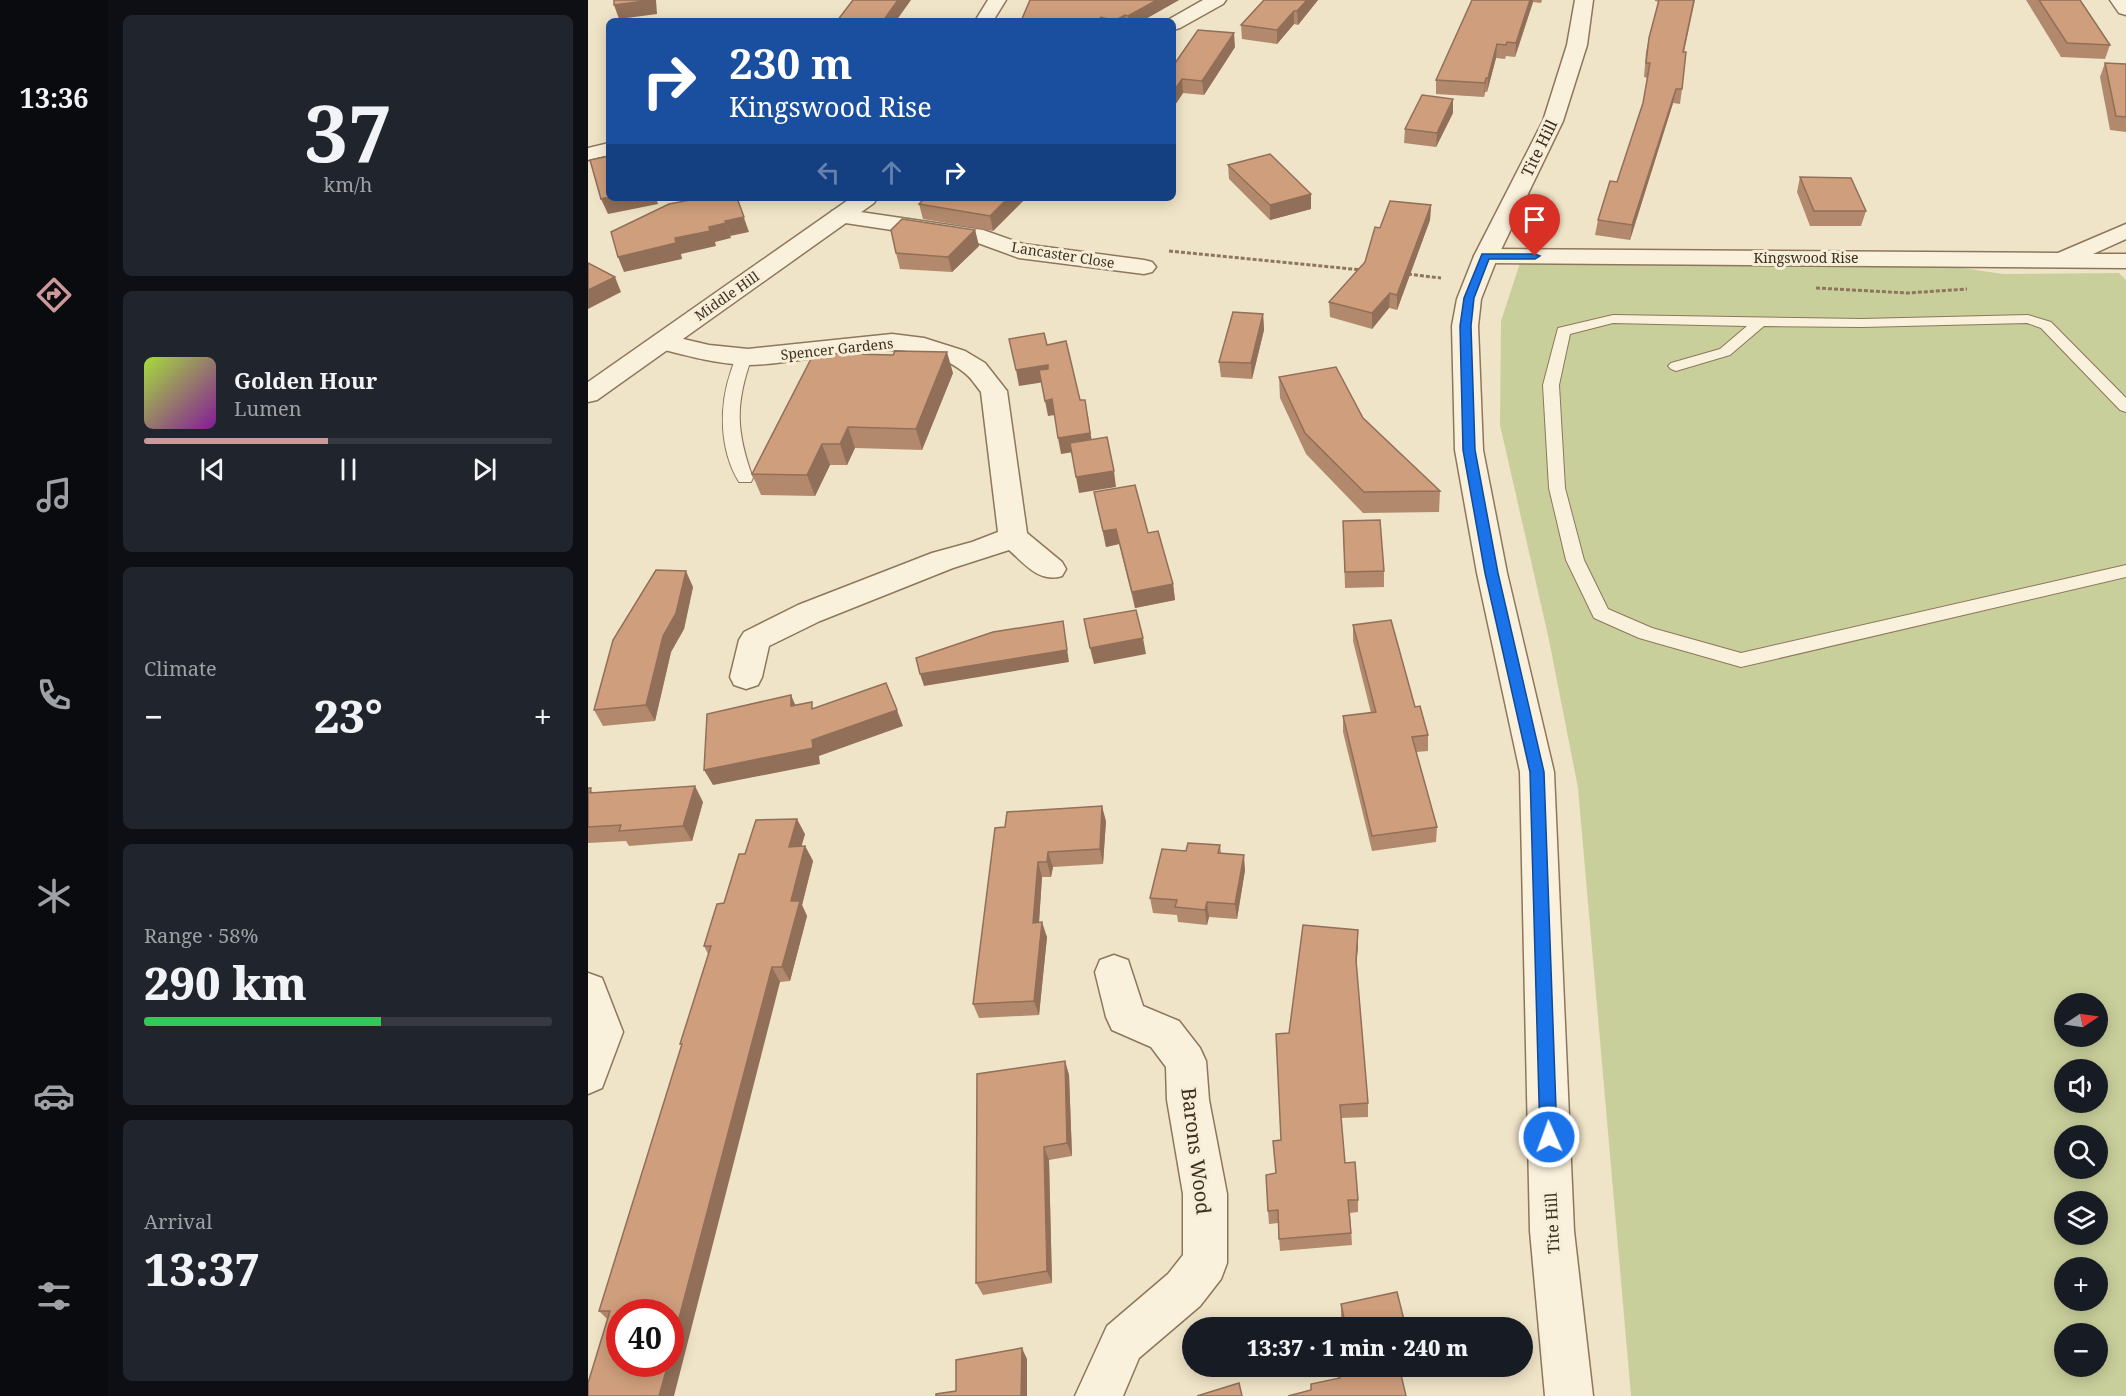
<!DOCTYPE html>
<meta charset="utf-8">
<style>
body{margin:0;font-family:"Noto Serif",serif;background:#20242c;color:#f1f3f6;height:100vh;display:flex;flex-direction:column;font-size:22px;white-space:nowrap}
*{box-sizing:border-box;margin:0}
p{font-size:20px;color:#9ea1a6}
.icon{flex:none;width:33px;height:33px;fill:none;stroke:currentColor;stroke-width:2;stroke-linecap:round;stroke-linejoin:round}
.map{position:relative;flex:1;overflow:hidden}
.panel{display:flex;flex-direction:column;gap:15px;padding:15px;background:#0d0f14;width:480px}
.panel>*{flex:none}
.hud{position:absolute;left:18px;top:18px;width:570px;height:183px;border-radius:9px;box-shadow:0 3px 15px #0003;background:#1a4fa0;color:#fff;overflow:hidden}
.needle{width:39px;rotate:77deg}
.buttons{position:absolute;left:1466px;top:993px;display:grid;gap:12px}
.buttons a{display:grid;place-items:center;width:54px;height:54px;border-radius:50%;background:#171b24;box-shadow:0 3px 15px #0003;font-size:30px}
.speed{position:absolute;left:18px;top:1299px;display:flex;gap:12px;font-size:30px;font-weight:700;text-align:center}
.speed>*{display:grid;place-content:center;width:78px;height:78px;border-radius:50%;background:#171b24;box-shadow:0 3px 15px #0003;line-height:1}
.speed .limit{border:9px solid #d22;background:#fff;color:#111}
.pin{position:absolute;display:grid;place-items:center;width:51px;height:51px;color:#fff;margin:-62px -26px;border-radius:50% 50% 50% 0;rotate:-45deg;box-shadow:0 0 6px #0007}
.pin .icon{rotate:45deg}
.me{position:absolute;width:66px;margin:-33px;rotate:358deg;stroke-linejoin:round;filter:drop-shadow(0 0 4px #0008)}
.turn{display:flex;align-items:center;gap:21px;height:126px;padding:0 24px;font-size:27px}
.turn .icon{width:78px;height:78px;stroke-width:2.5}
.turn b{display:block;font-size:42px;line-height:51px}
.lanes{display:flex;align-items:center;height:57px;padding:0 24px;background:#0003;justify-content:center;gap:30px;direction:ltr}
.lanes .off{opacity:.35}
.big{font-size:45px;font-weight:800;line-height:1.1}
.panel .card{flex:1;display:flex;flex-direction:column;justify-content:center;gap:9px;min-width:0;padding:0 21px;border-radius:9px;background:#20242c}
.panel .dial{align-items:center;gap:0}
.dial b{font-size:78px;line-height:1}
.song{display:flex;align-items:center;gap:18px}
.cover{width:72px;height:72px;border-radius:9px;background:linear-gradient(135deg,hsl(80 70% 55%),hsl(290 70% 35%))}
.played{height:6px;border-radius:3px;background:linear-gradient(90deg,#cc999b 45%,#363941 45%)}
.keys{display:flex;justify-content:space-around;direction:ltr}
.heat{display:flex;justify-content:space-between;align-items:center;font-size:33px;direction:ltr}
.charge{height:9px;border-radius:4px;background:linear-gradient(90deg,#34c759 58%,#363941 0)}
.trip{position:absolute;left:594px;top:1317px;width:351px;height:60px;border-radius:30px;background:#171b24;box-shadow:0 3px 15px #0003;font-weight:800;line-height:60px;text-align:center}
main{display:flex;flex:1;min-height:0}
.menu{display:flex;flex-direction:column;width:108px;justify-content:space-around;align-items:center;background:#090b0e;color:#9ea1a6}
.menu .icon{width:42px;height:42px}
.menu .current{color:#cc999b}
.menu b{font-size:27px;color:#f1f3f6}
.map>svg:first-child{display:block}
.green{fill:#c9cf9b;fill-rule:evenodd}
.lines{fill:none;stroke-linecap:round;stroke-linejoin:round}
.service-casing{stroke:#8d765c;stroke-width:2}
.minor-casing{stroke:#8d765c;stroke-width:3}
.tertiary-casing{stroke:#8d765c;stroke-width:3}
.path{stroke:#8d765c;stroke-width:3;stroke-dasharray:4 2;stroke-linecap:butt}
.service{fill:#faf1dc;fill-rule:evenodd}
.minor{fill:#faf1dc;fill-rule:evenodd}
.tertiary{fill:#faf1dc;fill-rule:evenodd}
.wall{fill:#b2896c}
.shaded-wall{fill:#916f58}
.building{fill:#cf9f7d;stroke:#916f58;stroke-width:1.5}
.route{fill:#1a73e8;stroke:#114b97;stroke-width:1.5}
.labels{text-anchor:middle;stroke-width:6;stroke-linejoin:round;paint-order:stroke}
.far-street-label{font-size:14px;fill:#3d2e20;stroke:#f7eed8}
.street-label{font-size:16px;fill:#3d2e20;stroke:#f7eed8}
.near-street-label{font-size:20px;fill:#3d2e20;stroke:#f7eed8}
</style>
<main>
<nav class="menu">
<b>13:36</b>
<svg class="icon current" aria-label="directions" viewBox="0 0 24 24"><path d="M12 3l9 9-9 9-9-9zM9 14v-3h6M13 9l2 2-2 2"/></svg>
<svg class="icon" aria-label="music" viewBox="0 0 24 24"><path d="M9 18V5l10-2v13"/><circle cx="6" cy="18" r="3"/><circle cx="16" cy="16" r="3"/></svg>
<svg class="icon" aria-label="phone" viewBox="0 0 24 24"><path d="M5 4h4l2 5-3 2q2 4 5 5l2-3 5 2v4C11 20 4 13 5 4z"/></svg>
<svg class="icon" aria-label="climate" viewBox="0 0 24 24"><path d="M12 3v18M4 7l16 10M4 17L20 7"/></svg>
<svg class="icon" aria-label="car" viewBox="0 0 24 24"><path d="M5 17H2v-5l4-1 3-4h7l3 4 3 1v5h-3M9 17h6M6 11h13"/><circle cx="7" cy="17" r="2"/><circle cx="17" cy="17" r="2"/></svg>
<svg class="icon" aria-label="filters" viewBox="0 0 24 24"><path d="M4 7h16M4 17h16"/><circle cx="9" cy="7" r="2"/><circle cx="15" cy="17" r="2"/></svg>
</nav>
<section class="panel">
<div class="card dial"><b>37</b><p>km/h</p></div>
<div class="card">
<div class="song"><i class="cover"></i><div><b>Golden Hour</b><p>Lumen</p></div></div>
<div class="played"></div>
<div class="keys"><svg class="icon" aria-label="previous" viewBox="0 0 24 24"><path d="M18 5L8 12l10 7zM5 5v14"/></svg><svg class="icon" aria-label="pause" viewBox="0 0 24 24"><path d="M8 5v14M16 5v14"/></svg><svg class="icon" aria-label="next" viewBox="0 0 24 24"><path d="M6 5l10 7-10 7zM19 5v14"/></svg></div>
</div>
<div class="card"><p>Climate</p>
<div class="heat"><a>−</a><b class="big">23°</b><a>+</a></div>
</div>
<div class="card"><p>Range · 58%</p><b class="big">290 km</b><div class="charge"></div></div>
<div class="card"><p>Arrival</p><b class="big">13:37</b></div>
</section>
<div class="map">
<svg width="1538" height="1396" viewBox="0 0 1538 1396">
<rect width="100%" height="100%" fill="#f0e4c8"/>
<!-- green -->
<path class="green" d="M 1281,254 L 1415,274 L 1531,273 L 1538,280 L 1538,398 L 1470,329 L 1538,402 L 1538,1396 L 1043,1396 L 990,788 L 961,640 L 912,425 L 913,321 L 932,263 ZM 1476,1004 L 1509,1004 L 1509,1036 L 1476,1036 ZM 1476,1070 L 1509,1070 L 1509,1102 L 1476,1102 ZM 1476,1136 L 1509,1136 L 1509,1168 L 1476,1168 ZM 1476,1202 L 1509,1202 L 1509,1234 L 1476,1234 ZM 1476,1268 L 1509,1268 L 1509,1300 L 1476,1300 ZM 1476,1334 L 1509,1334 L 1509,1366 L 1476,1366 Z"/>
<g class="lines">
<defs>
<g id="service">
<polygon points="1025,315 1274,319 1440,315 1463,322 1538,398 1538,412 1532,410 1453,328 1439,323 1274,327 1176,326 1142,355 1088,371 1083,369 1080,366 1083,363 1132,349 1159,326 1025,323 982,334 971,385 977,488 996,560 1020,609 1064,628 1153,653 1538,565 1538,577 1153,667 1051,638 1006,618 978,560 961,488 955,385 970,328"/>
<path d="M 156,352 L 164,357 C 147,404 148,431 165,478 L 163,482 L 151,482 C 131,449 131,405 143,371 C 146,363 147,355 156,352 Z"/>
</g>
<g id="minor">
<polygon points="400,0 418,0 405,21 387,21"/>
<polygon points="1522,0 1538,0 1538,15 1531,13"/>
<polygon points="21,143 21,155 0,160 0,148"/>
<polygon points="252,209 395,230 435,244 556,260 564,262 568,267 564,272 556,274 431,258 390,243 244,221 241,216 244,211"/>
<polygon points="1538,224 1538,239 1505,254 1538,254 1538,268 898,263 890,261 886,256 890,251 898,249 1470,253"/>
<path d="M 74,334 L 121,345 L 160,349 L 304,334 L 336,338 L 377,351 L 397,363 L 419,391 L 439,533 L 474,562 L 478,569 L 474,576 C 451,583 437,564 421,550 L 365,568 L 232,621 L 181,646 L 174,677 L 170,685 L 158,689 L 146,685 L 142,677 L 151,640 L 156,632 L 210,605 L 344,553 L 384,542 L 410,532 L 393,392 C 388,386 384,379 378,374 C 323,326 225,365 160,365 C 128,364 96,355 65,347 L 61,342 L 65,337 Z"/>
<polygon points="526,955 540,960 555,1006 591,1021 612,1048 618,1061 621,1100 639,1194 639,1263 633,1279 612,1306 551,1358 535,1396 487,1396 519,1326 580,1274 595,1255 595,1194 579,1100 578,1067 563,1047 524,1030 518,1017 507,972 512,960"/>
<polygon points="0,973 14,978 35,1032 14,1088 0,1094"/>
</g>
<g id="tertiary">
<polygon points="615,0 638,0 635,4 592,28 585,30 585,21 578,21"/>
<polygon points="987,0 1005,0 999,45 975,121 910,256 893,299 890,326 895,450 919,573 966,772 986,1231 1005,1396 957,1396 942,1231 932,772 889,573 867,450 864,326 869,299 886,256 955,121 979,45"/>
<polygon points="263,198 289,198 286,203 9,400 0,402 0,382"/>
</g>
</defs>
<!-- service casing -->
<use href="#service" class="service-casing"/>
<!-- minor casing -->
<use href="#minor" class="minor-casing"/>
<!-- tertiary casing -->
<use href="#tertiary" class="tertiary-casing"/>
<!-- path -->
<g class="path">
<polyline points="581,251 774,270"/>
<polyline points="820,274 853,278"/>
<polyline points="1228,288 1320,293 1379,289"/>
</g>
<!-- service -->
<use href="#service" class="service"/>
<!-- minor -->
<use href="#minor" class="minor"/>
<!-- tertiary -->
<use href="#tertiary" class="tertiary"/>
</g>
<!-- wall -->
<g class="wall">
<polygon points="442,0 591,0 554,21 433,21"/>
<polygon points="676,0 730,0 710,25 706,24 689,44 654,39 653,25"/>
<polygon points="884,0 954,0 953,3 945,2 927,57 918,56 917,59 908,58 899,92 897,92 896,97 848,94 848,80"/>
<polygon points="1067,0 1107,0 1096,52 1094,89 1092,104 1085,103 1042,240 1007,235 1010,220 1029,182 1055,103 1060,78 1056,77 1058,52 1061,38 1071,2 1067,1"/>
<polygon points="1438,0 1492,0 1522,45 1517,59 1473,57"/>
<polygon points="647,47 616,95 595,93 585,108 585,66"/>
<polygon points="1517,63 1538,64 1538,132 1522,130 1512,77"/>
<polygon points="865,113 848,147 816,143 817,129"/>
<polygon points="640,165 723,194 723,209 682,220 641,179"/>
<polygon points="1212,177 1278,211 1273,226 1222,226 1209,192"/>
<polygon points="438,198 405,231 335,219 331,204"/>
<polygon points="843,205 842,220 809,310 801,308 784,329 742,317 741,302 777,262 792,228"/>
<polygon points="387,230 391,246 364,272 312,269 308,253"/>
<polygon points="675,314 676,330 664,379 633,377 631,362"/>
<polygon points="365,373 334,450 267,448 259,465 242,465 227,496 173,495 164,474"/>
<polygon points="691,377 775,418 852,491 851,512 775,513 718,454 692,398"/>
<polygon points="506,492 560,533 585,584 587,600 547,608 531,544 518,547"/>
<polygon points="755,521 796,571 796,587 757,588"/>
<polygon points="105,587 96,629 83,652 67,721 15,726 6,710"/>
<polygon points="765,625 827,707 840,735 840,751 828,752 849,827 848,842 784,851 755,732 755,716 783,713 765,641"/>
<polygon points="0,788 6,793 115,802 104,841 41,846 38,841 0,843"/>
<polygon points="518,821 515,864 465,867 463,877 454,877 451,922 459,937 451,1015 391,1018 385,1004 417,827"/>
<polygon points="217,834 213,846 217,846 225,861 214,905 219,916 202,981 192,982 19,1319 11,1311 94,1046 92,1044 120,954 116,946 136,903 157,854"/>
<polygon points="632,845 633,853 657,870 649,919 621,917 619,925 590,922 589,915 565,913 562,898 598,851"/>
<polygon points="770,930 770,944 768,967 780,1103 780,1117 753,1118 757,1163 770,1200 770,1212 762,1213 764,1245 692,1251 690,1223 681,1224 680,1211 688,1173 693,1140 701,1033"/>
<polygon points="477,1061 481,1075 484,1156 461,1160 464,1283 395,1295 388,1283"/>
<polygon points="753,1304 818,1328 755,1328 753,1318"/>
<polygon points="749,1366 824,1366 823,1369 813,1372 723,1390 750,1378"/>
</g>
<!-- shaded-wall -->
<g class="shaded-wall">
<polygon points="64,0 68,0 69,14 31,19 26,5"/>
<polygon points="310,0 323,0 308,21 295,21"/>
<polygon points="569,0 591,0 554,21 541,21 540,16"/>
<polygon points="719,0 730,0 710,25 709,11"/>
<polygon points="942,0 945,0 945,2 927,57 928,43"/>
<polygon points="706,11 706,24 689,44 689,30"/>
<polygon points="537,15 538,21 526,21"/>
<polygon points="646,33 647,47 616,95 614,81"/>
<polygon points="909,44 908,58 899,92 900,78"/>
<polygon points="898,78 897,92 896,97 897,83"/>
<polygon points="594,79 595,93 585,108 585,92"/>
<polygon points="1088,89 1085,103 1042,240 1044,225"/>
<polygon points="865,99 865,113 848,147 849,133"/>
<polygon points="723,194 723,209 682,220 682,205"/>
<polygon points="21,197 21,198 68,198 70,204 20,214 13,199"/>
<polygon points="149,198 161,232 142,236 137,221"/>
<polygon points="420,198 438,198 405,231 402,216"/>
<polygon points="843,205 842,220 809,310 809,295"/>
<polygon points="138,223 143,238 127,242 128,246 93,254 94,259 36,272 30,257 121,227"/>
<polygon points="387,230 391,246 364,272 360,257"/>
<polygon points="27,277 33,292 0,309 0,290"/>
<polygon points="802,293 801,308 784,329 784,313"/>
<polygon points="675,314 676,330 664,379 663,363"/>
<polygon points="359,352 365,373 334,450 328,429"/>
<polygon points="460,365 463,381 431,386 428,370"/>
<polygon points="464,399 467,415 460,416 457,401"/>
<polygon points="500,416 505,449 473,454 470,438"/>
<polygon points="260,427 267,448 259,465 252,444"/>
<polygon points="234,444 242,465 227,496 219,475"/>
<polygon points="526,471 528,487 491,493 488,477"/>
<polygon points="528,529 531,544 518,547 515,531"/>
<polygon points="98,571 105,587 96,629 83,652 67,721 58,705 75,636"/>
<polygon points="585,584 587,600 547,608 544,592"/>
<polygon points="475,621 481,662 336,686 332,674"/>
<polygon points="555,638 558,654 506,664 502,648"/>
<polygon points="203,695 210,711 203,706"/>
<polygon points="309,710 315,726 231,756 232,764 125,785 116,770 224,740"/>
<polygon points="107,786 115,802 104,841 95,826"/>
<polygon points="514,806 518,821 515,864 512,849"/>
<polygon points="209,819 217,834 209,862 201,847"/>
<polygon points="217,846 225,861 214,905 219,916 202,981 194,967 203,901"/>
<polygon points="460,852 465,867 463,877 459,862"/>
<polygon points="656,855 657,870 649,919 647,904"/>
<polygon points="450,862 454,877 450,937 445,923"/>
<polygon points="619,902 621,917 619,925 617,910"/>
<polygon points="454,922 459,937 451,1015 446,1001"/>
<polygon points="770,930 770,944 768,974 768,960"/>
<polygon points="184,967 192,982 86,1396 71,1396 80,1364 82,1364 82,1352"/>
<polygon points="477,1061 481,1075 484,1156 479,1143"/>
<polygon points="456,1147 461,1160 464,1283 459,1271"/>
<polygon points="434,1348 439,1359 439,1396 433,1396"/>
<polygon points="809,1366 824,1366 823,1369 809,1373"/>
</g>
<!-- building -->
<g class="building">
<polygon points="26,0 64,0 26,5"/>
<polygon points="265,0 310,0 295,21 249,21"/>
<polygon points="442,0 569,0 540,16 537,15 526,21 513,17 510,21 433,21"/>
<polygon points="676,0 719,0 709,11 706,11 689,30 653,25"/>
<polygon points="884,0 942,0 928,43 919,42 918,45 909,44 900,78 898,78 897,83 848,80"/>
<polygon points="1071,0 1106,0 1095,52 1098,52 1094,89 1088,89 1044,225 1010,220 1022,181 1029,182 1055,103 1062,63 1058,63 1061,38"/>
<polygon points="1451,0 1492,0 1522,45 1479,43"/>
<polygon points="610,30 646,33 614,81 594,79 585,92 585,66"/>
<polygon points="1517,63 1538,64 1538,117 1528,116"/>
<polygon points="834,95 865,99 849,133 817,129"/>
<polygon points="682,154 723,194 682,205 640,165"/>
<polygon points="21,156 21,197 13,199 2,160"/>
<polygon points="1212,177 1263,178 1278,211 1226,211"/>
<polygon points="113,198 149,198 156,217 137,221 138,223 121,227 122,231 87,238 88,243 30,257 23,232 81,204"/>
<polygon points="337,198 420,198 402,216 331,204"/>
<polygon points="802,201 843,205 809,295 802,293 784,313 741,302 777,262 787,227 792,228"/>
<polygon points="314,219 387,230 360,257 308,253 303,230"/>
<polygon points="0,263 27,277 0,290"/>
<polygon points="645,312 675,314 663,363 631,362"/>
<polygon points="456,333 459,345 478,341 492,400 497,400 502,433 470,438 464,399 457,401 451,370 460,369 460,365 428,370 421,339"/>
<polygon points="307,351 359,352 328,429 260,427 252,444 234,444 219,475 164,474 226,353 305,355"/>
<polygon points="748,367 775,418 852,491 776,492 717,433 691,377"/>
<polygon points="519,437 526,471 488,477 482,443"/>
<polygon points="547,485 560,533 570,531 585,584 544,592 528,529 515,531 506,492"/>
<polygon points="792,520 796,571 757,572 755,521"/>
<polygon points="68,570 98,571 88,613 75,636 58,705 6,710 25,640"/>
<polygon points="548,610 555,638 502,648 496,619"/>
<polygon points="803,620 827,707 832,706 840,735 824,737 849,827 784,836 755,716 788,712 765,625"/>
<polygon points="475,621 479,650 332,674 328,658 405,632"/>
<polygon points="298,683 309,710 224,740 225,748 116,770 119,714 203,695 203,706 224,702 224,709"/>
<polygon points="107,786 95,826 31,831 33,825 0,827 0,788 3,788 2,793"/>
<polygon points="514,806 512,849 460,852 459,862 450,862 445,923 454,922 446,1001 385,1004 407,828 417,827 419,812"/>
<polygon points="209,819 201,847 217,846 203,901 212,901 194,967 184,967 82,1352 82,1312 32,1312 32,1364 80,1364 71,1396 0,1396 0,1383 22,1311 11,1311 94,1044 92,1044 123,946 116,946 129,904 136,903 151,854 157,854 168,820"/>
<polygon points="600,843 632,845 630,853 656,855 647,904 619,902 617,910 587,907 589,900 562,898 574,849 598,851"/>
<polygon points="715,925 770,930 768,960 780,1103 752,1105 757,1163 767,1162 770,1200 760,1200 763,1233 691,1239 690,1210 680,1211 678,1175 688,1173 685,1141 693,1140 688,1034 701,1033"/>
<polygon points="477,1061 479,1143 456,1147 459,1271 388,1283 389,1074"/>
<polygon points="809,1292 818,1328 758,1328 753,1304"/>
<polygon points="434,1348 433,1396 348,1396 348,1394 368,1391 368,1360"/>
<polygon points="749,1366 811,1366 818,1396 700,1396 723,1390 723,1384 752,1378"/>
<polygon points="651,1383 654,1396 609,1396"/>
</g>
<!-- route -->
<polygon class="route" points="894,254 947,254 952,256 947,259 901,259 886,298 883,326 887,450 910,573 956,772 969,1137 967,1142 961,1145 955,1142 952,1137 942,772 897,573 875,450 872,326 876,298"/>
<g class="labels">
<!-- far-street labels -->
<g class="far-street-label">
<text transform="translate(475 255) rotate(9)" y="5">Lancaster Close</text>
<text x="1218" y="263">Kingswood Rise</text>
<text transform="translate(139 296) rotate(-35)" y="5">Middle Hill</text>
<text transform="translate(249 349) rotate(-6)" y="5">Spencer Gardens</text>
</g>
<!-- street labels -->
<g class="street-label">
<text transform="translate(951 148) rotate(-64)" y="6">Tite Hill</text>
<text transform="translate(964 1223) rotate(-93)" y="6">Tite Hill</text>
</g>
<!-- near-street labels -->
<g class="near-street-label">
<text transform="translate(608 1151) rotate(83)" y="7">Barons Wood</text>
</g>
</g>
</svg>
<div class="buttons">
<a><svg class="needle" viewBox="-14 -14 28 28"><path d="M0-13l5 13h-10z" fill="#e53935"/><path d="M0 13l5-13h-10z" fill="#9ea1a6"/></svg></a>
<a><svg class="icon" aria-label="sound" viewBox="0 0 24 24"><path d="M4 9h4l5-4v14l-5-4H4zM17 9q2 3 0 6"/></svg></a>
<a><svg class="icon" aria-label="search" viewBox="0 0 24 24"><circle cx="10" cy="10" r="6"/><path d="M15 15l6 6"/></svg></a>
<a><svg class="icon" aria-label="layers" viewBox="0 0 24 24"><path d="M12 4l9 5-9 5-9-5zM3 14l9 5 9-5"/></svg></a>
<a>+</a>
<a>−</a>
</div>
<div class="speed"><div class="limit">40</div></div>
<div class="pin" style="left:947px;top:256px;background:#d93025"><svg class="icon" aria-label="arrive" viewBox="0 0 24 24"><path d="M6 21V4h12l-3 4 3 4H6"/></svg></div>
<svg class="me" style="left:961px;top:1137px" viewBox="-20 -20 40 40"><circle r="17" fill="#1a73e8" stroke="#fff" stroke-width="3"/><path d="M0-11L8 9 0 5-8 9z" fill="#fff"/></svg>
<div class="trip">13:37 · 1 min · 240 m</div>
<div class="hud">
<div class="turn"><svg class="icon" aria-label="right" viewBox="0 0 24 24"><path d="M7 20v-9h11M14 6l5 5-5 5"/></svg><div><b>230 m</b>Kingswood Rise</div></div>
<div class="lanes"><svg class="icon off" aria-label="left" viewBox="0 0 24 24"><path d="M17 20v-9H6M10 6l-5 5 5 5"/></svg><svg class="icon off" aria-label="ahead" viewBox="0 0 24 24"><path d="M12 20V5M6 11l6-6 6 6"/></svg><svg class="icon" aria-label="right" viewBox="0 0 24 24"><path d="M7 20v-9h11M14 6l5 5-5 5"/></svg></div>
</div>
</div>
</main>
